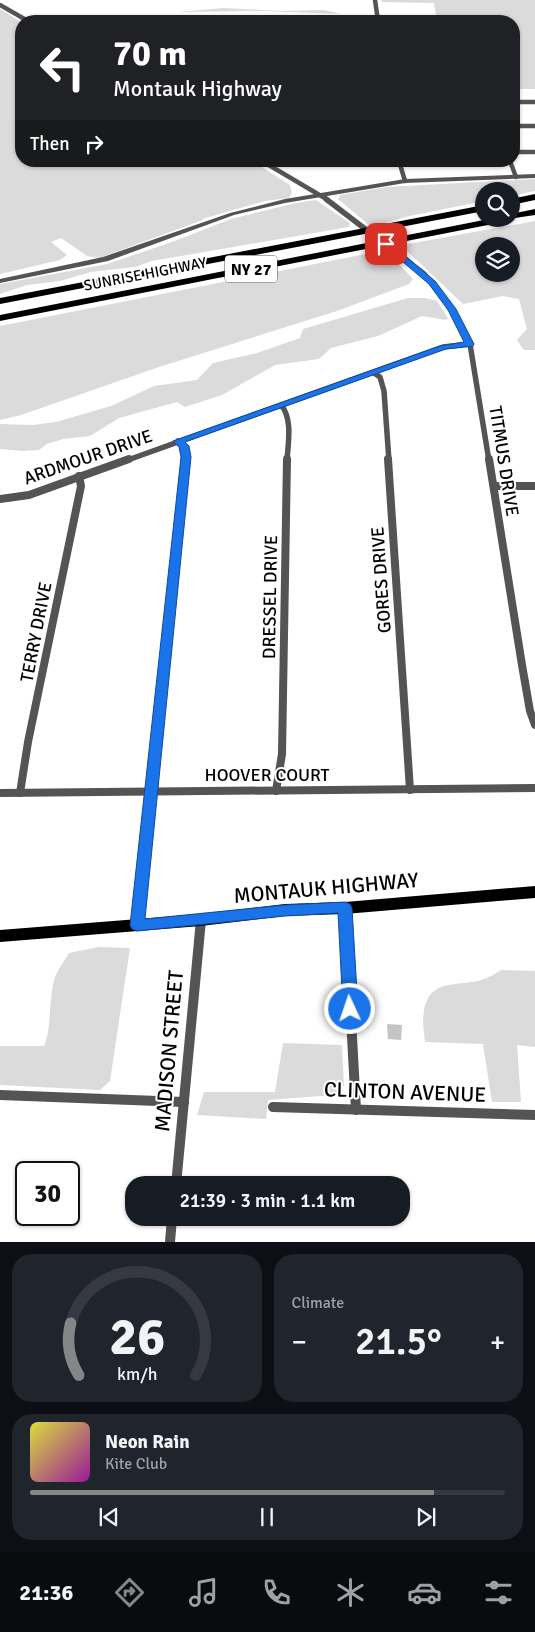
<!DOCTYPE html>
<meta charset="utf-8">
<style>
body{margin:0;font-family:Signika,sans-serif;background:#20242c;color:#f1f3f6;height:100vh;display:flex;flex-direction:column;font-size:19px;white-space:nowrap}
*{box-sizing:border-box;margin:0}
p{font-size:16px;color:#9ea1a6}
.icon{flex:none;width:28px;height:28px;fill:none;stroke:currentColor;stroke-width:2;stroke-linecap:round;stroke-linejoin:round}
.map{position:relative;height:1242px;overflow:hidden}
.panel{display:flex;flex-direction:column;gap:12px;padding:12px;background:#0d0f14;flex:1}
.panel>*{flex:none}
.guide{position:absolute;left:15px;top:15px;width:505px;height:152px;border-radius:20px;box-shadow:0 1px 4px #0004;background:#202124;color:#fff;overflow:hidden}
.fabs{position:absolute;left:475px;top:182px;display:grid;gap:10px}
.fabs a{display:grid;place-items:center;width:45px;height:45px;border-radius:50%;background:#171b24;box-shadow:0 1px 4px #0004;font-size:25px}
.speed{position:absolute;left:15px;top:1161px;display:flex;gap:10px;font-size:25px;font-weight:700;text-align:center}
.speed>*{display:grid;place-content:center;width:65px;height:65px;border-radius:50%;background:#171b24;box-shadow:0 1px 4px #0004;line-height:1}
.speed .limit{border:2px solid #111;border-radius:8px;background:#fff;color:#111}
.pin{position:absolute;display:grid;place-items:center;width:42px;height:42px;color:#fff;margin:-21px;border-radius:10px;box-shadow:0 2px 8px #0006}
.me{position:absolute;width:55px;margin:-28px;rotate:357deg;stroke-linejoin:round;filter:drop-shadow(0 0 4px #0008)}
.turn{display:flex;align-items:center;gap:18px;height:105px;padding:0 15px;font-size:22px}
.turn .icon{width:65px;height:65px;stroke-width:2.5}
.turn b{display:block;font-size:35px;line-height:42px}
.then{display:flex;align-items:center;height:48px;padding:0 15px;background:#0003;gap:10px;font-size:19px}
.big{font-size:38px;font-weight:600;line-height:1.1}
.panel .card{flex:1;display:flex;flex-direction:column;justify-content:center;gap:8px;min-width:0;padding:0 18px;border-radius:20px;background:#20242c}
.panel .dial{align-items:center;gap:0}
.dial svg{height:130px;overflow:visible;fill:none;stroke:#363941;stroke-width:7;stroke-linecap:round;text-anchor:middle}
.dial text{fill:#f1f3f6;stroke:none}
.song{display:flex;align-items:center;gap:15px}
.cover{width:60px;height:60px;border-radius:8px;background:linear-gradient(135deg,hsl(60 70% 55%),hsl(300 70% 35%))}
.played{height:5px;border-radius:2px;background:linear-gradient(90deg,#858687 85%,#363941 85%)}
.keys{display:flex;justify-content:space-around;direction:ltr}
.heat{display:flex;justify-content:space-between;align-items:center;font-size:28px;direction:ltr}
.panel .tiles{flex:1;display:grid;gap:12px;grid-template-columns:1fr 1fr}
.card:last-child{grid-column:span 2}
.trip{position:absolute;left:125px;top:1176px;width:285px;height:50px;border-radius:20px;background:#171b24;box-shadow:0 1px 4px #0004;font-weight:600;line-height:50px;text-align:center}
.menu{display:flex;height:80px;justify-content:space-around;align-items:center;background:#090b0e;color:#9ea1a6}
.menu .icon{width:35px;height:35px}
.menu .active{color:#858687}
.menu b{font-size:22px;color:#f1f3f6}
.map>svg:first-child{display:block}
.green{fill:#dbdbdb;fill-rule:evenodd}
.building{fill:#c4c4c4}
.lines{fill:none;stroke-linecap:round;stroke-linejoin:round}
.minor-far3{stroke:#545454;stroke-width:4.5}
.minor-far2{stroke:#545454;stroke-width:5.5}
.minor-far1{stroke:#545454;stroke-width:8}
.minor{stroke:#545454;stroke-width:10}
.tertiary{fill:#545454;fill-rule:evenodd}
.primary{fill:#000;fill-rule:evenodd}
.motorway{fill:#000;fill-rule:evenodd}
.route{fill:#1a73e8;stroke:#114b97}
.labels{text-anchor:middle;stroke-width:4;stroke-linejoin:round;paint-order:stroke}
.far-street-label{font-size:15px;fill:#000;stroke:#fff}
.shield{fill:#fff;stroke:#4c4c4c;stroke-width:1}
.shield-label{font-size:16px;font-weight:bold;fill:#000}
.street-label{font-size:18px;fill:#000;stroke:#fff}
.near-street-label{font-size:21px;fill:#000;stroke:#fff}
</style>
<div class="map">
<svg width="535" height="1242" viewBox="0 0 535 1242">
<rect width="100%" height="100%" fill="#fff"/>
<!-- green -->
<g class="green">
<polygon points="382,0 535,0 535,89 514,89 514,21 437,21 434,3 381,2"/>
<polygon points="224,8 282,11 324,10 341,14 265,11 178,12"/>
<polygon points="0,9 21,22 21,161 252,161 290,185 292,193 289,198 265,201 202,219 203,220 99,258 87,256 61,238 51,242 67,255 60,260 0,274"/>
<polygon points="535,179 535,191 511,196 511,191 484,191 484,201 410,216 377,225 369,225 338,199 340,195 387,187"/>
<polygon points="316,200 350,223 349,227 152,261 135,267 91,272 60,281 27,285 0,294 0,284 107,264 172,242 231,219 296,203"/>
<path d="M 535,221 L 535,350 L 524,350 L 517,340 L 527,329 L 519,299 L 503,296 L 463,304 L 404,248 L 408,244 ZM 484,246 L 511,246 L 511,274 L 484,274 Z"/>
<polygon points="381,251 389,254 413,279 409,284 337,311 159,367 21,415 0,420 0,326"/>
<polygon points="408,298 425,298 437,301 448,318 446,320 422,316 378,336 331,348 319,359 275,365 222,395 185,407 177,402 119,418 90,436 63,439 47,444 39,450 23,451 0,449 0,424 33,425 56,422 111,406 154,386 197,380 213,363 257,353 300,338 303,329"/>
<path d="M 99,947 L 130,948 L 110,1081 L 100,1090 L 0,1085 L 0,1046 L 44,1046 C 51,1033 49,998 54,981 C 56,971 64,962 69,953 Z"/>
<path d="M 501,970 L 535,971 L 535,1047 L 517,1045 L 521,1102 L 492,1102 L 483,1044 L 425,1042 C 424,1032 422,1021 424,1011 C 430,976 461,988 484,979 C 490,977 496,973 501,970 Z"/>
<polygon points="283,1043 342,1045 344,1086 334,1095 268,1100 266,1119 197,1115 204,1092 275,1092"/>
</g>
<!-- building -->
<polygon class="building" points="387,1024 402,1025 401,1040 388,1039"/>
<g class="lines">
<!-- minor-far3 -->
<g class="minor-far3">
<polyline points="375,0 378,21"/>
<polyline points="0,5 28,21"/>
<polyline points="514,102 535,102"/>
<polyline points="514,126 535,126"/>
<polyline points="514,152 535,152"/>
<polyline points="262,161 328,200"/>
<polyline points="399,161 405,181"/>
<polyline points="510,161 516,177"/>
</g>
<!-- minor-far2 -->
<g class="minor-far2">
<polyline points="326,199 424,274 452,309 470,344 489,461"/>
<polyline points="374,373 380,377 384,391 389,461"/>
<path d="M 281,405 C 293,419 288,443 287,461"/>
<polyline points="178,441 184,447 186,461"/>
<polyline points="125,461 443,347 470,344"/>
</g>
<!-- minor-far1 -->
<g class="minor-far1">
<polyline points="388,459 410,790"/>
<polyline points="489,459 522,665 530,711 535,725"/>
<polyline points="494,486 535,486"/>
<polyline points="0,499 29,495 129,459"/>
<polyline points="276,791 282,754 287,459"/>
<polyline points="0,793 535,788"/>
<polyline points="20,793 28,742 81,486 79,476"/>
<polyline points="150,800 186,459"/>
</g>
<!-- minor -->
<g class="minor">
<polyline points="345,908 356,1110"/>
<polyline points="137,925 150,799"/>
<polyline points="0,1095 184,1102"/>
<polyline points="273,1107 535,1115"/>
<polyline points="176,1185 201,920"/>
<polyline points="170,1242 172,1218"/>
</g>
<!-- tertiary -->
<polygon class="tertiary" points="535,174 535,178 405,183 285,203 234,215 108,261 0,283 0,279 103,257 230,213 285,199 405,179"/>
<!-- primary -->
<polygon class="primary" points="535,886 535,898 345,914 285,916 201,926 0,942 0,930 201,914 285,904 345,902"/>
<!-- motorway -->
<g class="motorway">
<polygon points="535,194 535,200 511,205 511,199"/>
<polygon points="484,205 484,211 0,304 0,298"/>
<polygon points="535,209 535,215 508,219 503,222 0,321 0,315 489,219 511,219 511,214"/>
</g>
</g>
<!-- route -->
<polygon class="route" points="384,242 389,242 435,281 456,309 474,344 473,346 446,349 185,442 189,446 191,457 145,919 285,905 345,902 350,904 352,908 358,1009 356,1013 350,1015 345,1013 343,1009 338,913 285,916 137,931 132,929 130,925 181,457 179,447 173,441 440,346 464,342 448,310 429,284 384,246"/>
<g class="labels">
<!-- far-street labels -->
<g class="far-street-label">
<text transform="translate(145 274) rotate(-11)" y="5">SUNRISE HIGHWAY</text>
</g>
<!-- shield labels -->
<rect class="shield" x="225" y="255.5" width="52" height="27" rx="4"/>
<g class="shield-label">
<text x="251" y="275">NY 27</text>
</g>
<!-- street labels -->
<g class="street-label">
<text transform="translate(88 457) rotate(-19)" y="6">ARDMOUR DRIVE</text>
<text transform="translate(504 461) rotate(81)" y="6">TITMUS DRIVE</text>
<text transform="translate(381 580) rotate(-94)" y="6">GORES DRIVE</text>
<text transform="translate(270 597) rotate(-89)" y="6">DRESSEL DRIVE</text>
<text transform="translate(36 632) rotate(-79)" y="6">TERRY DRIVE</text>
<text x="267" y="781">HOOVER COURT</text>
</g>
<!-- near-street labels -->
<g class="near-street-label">
<text transform="translate(326 888) rotate(-5)" y="7">MONTAUK HIGHWAY</text>
<text transform="translate(169 1051) rotate(-85)" y="7">MADISON STREET</text>
<text transform="translate(405 1092) rotate(2)" y="7">CLINTON AVENUE</text>
</g>
</g>
</svg>
<div class="fabs">
<a><svg class="icon" aria-label="search" viewBox="0 0 24 24"><circle cx="10" cy="10" r="6"/><path d="M15 15l6 6"/></svg></a>
<a><svg class="icon" aria-label="layers" viewBox="0 0 24 24"><path d="M12 4l9 5-9 5-9-5zM3 14l9 5 9-5"/></svg></a>
</div>
<div class="speed"><div class="limit">30</div></div>
<div class="pin" style="left:386px;top:244px;background:#d93025"><svg class="icon" aria-label="arrive" viewBox="0 0 24 24"><path d="M6 21V4h12l-3 4 3 4H6"/></svg></div>
<svg class="me" style="left:350px;top:1009px" viewBox="-20 -20 40 40"><circle r="17" fill="#1a73e8" stroke="#fff" stroke-width="3"/><path d="M0-11L8 9 0 5-8 9z" fill="#fff"/></svg>
<div class="trip">21:39 · 3 min · 1.1 km</div>
<div class="guide">
<div class="turn"><svg class="icon" aria-label="left" viewBox="0 0 24 24"><path d="M17 20v-9H6M10 6l-5 5 5 5"/></svg><div><b>70 m</b>Montauk Highway</div></div>
<div class="then">Then<svg class="icon" aria-label="right" viewBox="0 0 24 24"><path d="M7 20v-9h11M14 6l5 5-5 5"/></svg></div>
</div>
</div>
<section class="panel">
<div class="tiles">
<div class="card dial"><svg viewBox="0 0 100 80">
<path d="M14 69A42 42 0 1 1 86 69"/>
<path d="M14 69A42 42 0 0 1 9 37" stroke="#858687"/>
<text x="50" y="56" font-size="32" font-weight="700">26</text>
<text x="50" y="72" font-size="11">km/h</text>
</svg></div>
<div class="card"><p>Climate</p>
<div class="heat"><a>−</a><b class="big">21.5°</b><a>+</a></div>
</div>
<div class="card">
<div class="song"><i class="cover"></i><div><b>Neon Rain</b><p>Kite Club</p></div></div>
<div class="played"></div>
<div class="keys"><svg class="icon" aria-label="previous" viewBox="0 0 24 24"><path d="M18 5L8 12l10 7zM5 5v14"/></svg><svg class="icon" aria-label="pause" viewBox="0 0 24 24"><path d="M8 5v14M16 5v14"/></svg><svg class="icon" aria-label="next" viewBox="0 0 24 24"><path d="M6 5l10 7-10 7zM19 5v14"/></svg></div>
</div>
</div>
</section>
<nav class="menu">
<b>21:36</b>
<svg class="icon active" aria-label="directions" viewBox="0 0 24 24"><path d="M12 3l9 9-9 9-9-9zM9 14v-3h6M13 9l2 2-2 2"/></svg>
<svg class="icon" aria-label="music" viewBox="0 0 24 24"><path d="M9 18V5l10-2v13"/><circle cx="6" cy="18" r="3"/><circle cx="16" cy="16" r="3"/></svg>
<svg class="icon" aria-label="phone" viewBox="0 0 24 24"><path d="M5 4h4l2 5-3 2q2 4 5 5l2-3 5 2v4C11 20 4 13 5 4z"/></svg>
<svg class="icon" aria-label="climate" viewBox="0 0 24 24"><path d="M12 3v18M4 7l16 10M4 17L20 7"/></svg>
<svg class="icon" aria-label="car" viewBox="0 0 24 24"><path d="M5 17H2v-5l4-1 3-4h7l3 4 3 1v5h-3M9 17h6M6 11h13"/><circle cx="7" cy="17" r="2"/><circle cx="17" cy="17" r="2"/></svg>
<svg class="icon" aria-label="filters" viewBox="0 0 24 24"><path d="M4 7h16M4 17h16"/><circle cx="9" cy="7" r="2"/><circle cx="15" cy="17" r="2"/></svg>
</nav>
